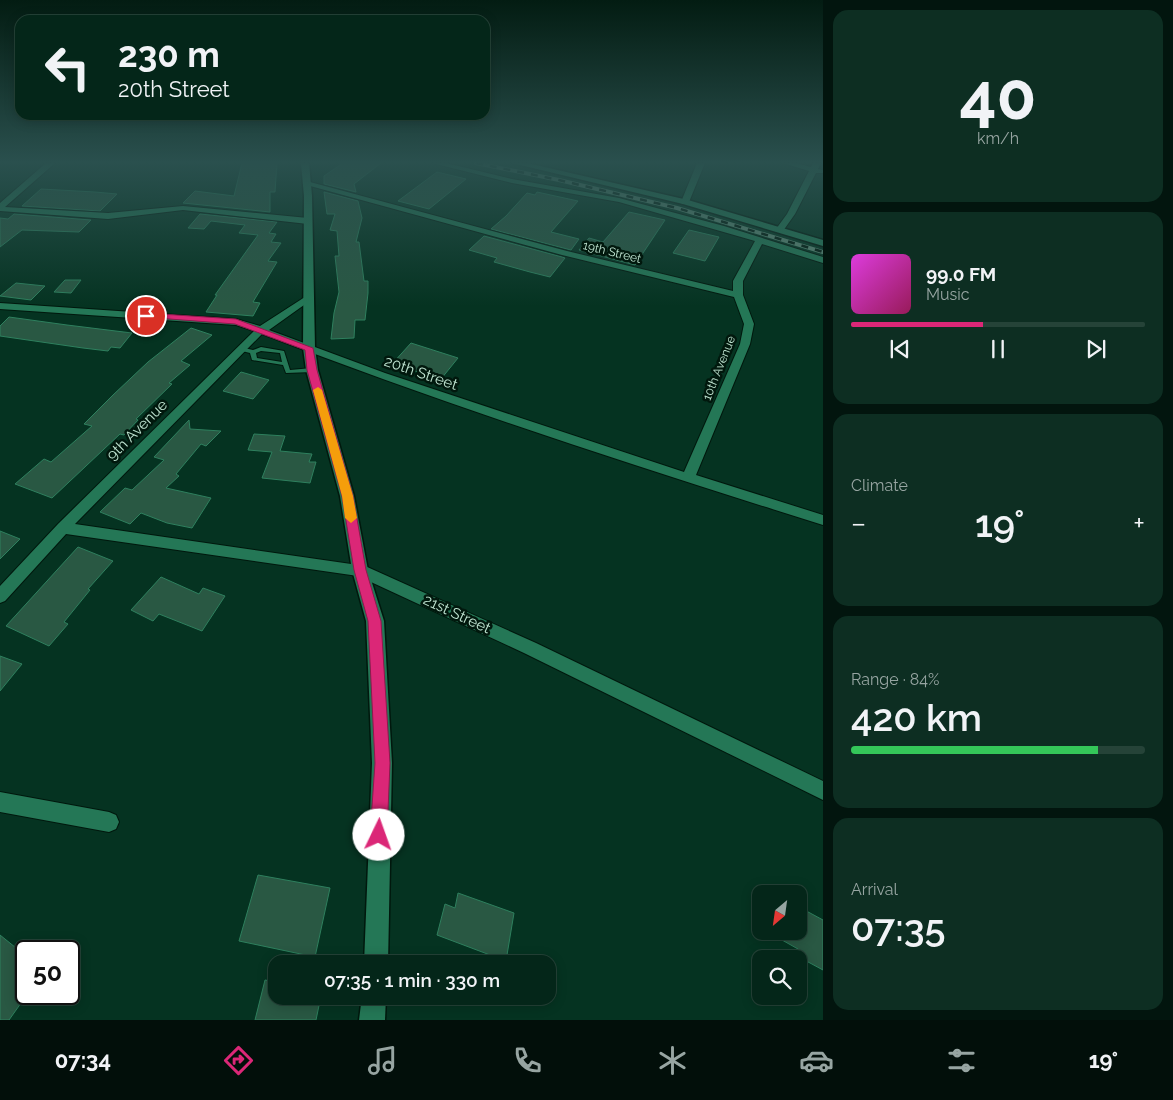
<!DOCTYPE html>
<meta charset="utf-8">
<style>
body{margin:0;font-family:Raleway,sans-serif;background:#0d2e22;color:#f1f3f6;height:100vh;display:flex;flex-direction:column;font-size:19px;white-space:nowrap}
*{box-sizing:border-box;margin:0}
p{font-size:16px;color:#97a5a2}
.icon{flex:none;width:28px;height:28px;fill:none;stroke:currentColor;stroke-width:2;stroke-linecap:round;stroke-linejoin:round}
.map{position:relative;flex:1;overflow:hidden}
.sheet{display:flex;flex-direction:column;gap:10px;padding:10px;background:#02150e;width:350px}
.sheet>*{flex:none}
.banner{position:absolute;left:15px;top:15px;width:475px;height:105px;border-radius:15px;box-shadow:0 2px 12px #0003,0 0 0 1px #254338;background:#042619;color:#f1f3f6;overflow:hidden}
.needle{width:32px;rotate:209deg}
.fabs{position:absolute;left:752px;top:885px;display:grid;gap:10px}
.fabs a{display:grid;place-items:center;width:55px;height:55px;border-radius:10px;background:#042619;box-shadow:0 2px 12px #0003,0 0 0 1px #254338;font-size:25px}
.speed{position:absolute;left:15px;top:940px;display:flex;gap:10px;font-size:25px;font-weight:700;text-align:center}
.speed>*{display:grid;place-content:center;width:65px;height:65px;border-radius:50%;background:#042619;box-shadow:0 2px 12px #0003,0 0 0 1px #254338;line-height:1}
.speed .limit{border:2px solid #111;border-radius:8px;background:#fff;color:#111}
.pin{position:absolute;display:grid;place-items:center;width:42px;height:42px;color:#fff;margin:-21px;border:2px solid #fff;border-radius:50%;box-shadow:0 1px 5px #0007}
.me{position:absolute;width:55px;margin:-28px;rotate:3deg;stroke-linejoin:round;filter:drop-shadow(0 0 4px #0008)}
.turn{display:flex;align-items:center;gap:18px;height:105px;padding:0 20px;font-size:22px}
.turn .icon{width:65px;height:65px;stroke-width:2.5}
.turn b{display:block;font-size:35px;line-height:42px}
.big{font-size:38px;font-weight:600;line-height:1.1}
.sheet .widget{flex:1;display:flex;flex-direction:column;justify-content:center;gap:8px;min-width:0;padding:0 18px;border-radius:15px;background:#0d2e22}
.sheet .dial{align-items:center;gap:0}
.dial b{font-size:65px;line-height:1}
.song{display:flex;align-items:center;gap:15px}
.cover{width:60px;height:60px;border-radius:8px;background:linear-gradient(135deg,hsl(300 70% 55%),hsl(330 70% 35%))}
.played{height:5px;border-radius:2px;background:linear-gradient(90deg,#db2777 45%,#254338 45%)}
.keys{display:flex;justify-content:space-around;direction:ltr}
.heat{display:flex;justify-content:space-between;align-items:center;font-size:28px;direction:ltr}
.charge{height:8px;border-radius:4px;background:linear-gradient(90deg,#34c759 84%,#254338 0)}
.trip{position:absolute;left:268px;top:955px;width:288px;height:50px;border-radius:15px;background:#042619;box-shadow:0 2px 12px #0003,0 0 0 1px #254338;font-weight:600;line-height:50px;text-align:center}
.tab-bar{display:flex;height:80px;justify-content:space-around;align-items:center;background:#020f0a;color:#97a5a2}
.tab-bar .icon{width:35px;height:35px}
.tab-bar .active{color:#db2777}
.tab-bar b{font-size:22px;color:#f1f3f6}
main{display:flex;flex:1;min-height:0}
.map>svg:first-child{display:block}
.building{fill:#295843;stroke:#2e805e}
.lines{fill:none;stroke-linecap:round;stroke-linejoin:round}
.lane-casing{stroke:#01180d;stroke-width:2}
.street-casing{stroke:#01180d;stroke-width:2}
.secondary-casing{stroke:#01180d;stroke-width:3}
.lane{fill:#247756;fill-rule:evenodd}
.street{fill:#247756;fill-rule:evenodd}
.secondary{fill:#247756;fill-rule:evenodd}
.rail-casing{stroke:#618a78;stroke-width:4}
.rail{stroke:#01180d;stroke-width:2.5;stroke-dasharray:7;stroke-linecap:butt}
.route{fill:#db2777;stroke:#8e194d}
.slow{fill:#f59e0b}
.labels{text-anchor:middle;stroke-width:5;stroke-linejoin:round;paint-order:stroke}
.far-street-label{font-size:12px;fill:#bfe4d1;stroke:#01180d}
.street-label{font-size:15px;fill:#bfe4d1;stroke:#01180d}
</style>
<main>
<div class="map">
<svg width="823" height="1020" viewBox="0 0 823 1020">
<rect width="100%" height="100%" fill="#053321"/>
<!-- building -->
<g class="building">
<polygon points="242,163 277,163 275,192 270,192 270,212 183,203 195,191 234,196"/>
<polygon points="343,163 381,163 354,184 356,192 324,184 324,176"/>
<polygon points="437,172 466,179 429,209 398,201"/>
<polygon points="41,189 95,192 117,194 100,211 22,206"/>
<polygon points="324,192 358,201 362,218 356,242 359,242 364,281 368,281 368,293 365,320 355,320 354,338 331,339 334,313 339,292 335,256 339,256 337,231 330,230 335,214 327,214"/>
<polygon points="537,192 578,201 551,232 579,239 571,250 491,229 506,216 527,193 535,195"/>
<polygon points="629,212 665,220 635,265 579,250 589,238 603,242"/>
<polygon points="14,214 91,220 79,232 22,230 0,247 0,218 8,219"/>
<polygon points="200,214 277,222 269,233 276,234 271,242 281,243 268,261 277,262 253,302 260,303 253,316 206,312 217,295 215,295 258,235 239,233 245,225 211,221 204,229 188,228"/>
<polygon points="689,230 719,237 705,261 673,253"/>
<polygon points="484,236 562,257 565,258 550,277 530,272 494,262 497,258 469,250"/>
<polygon points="65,280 81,280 71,293 54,292"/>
<polygon points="16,283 45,286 31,300 0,296"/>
<polygon points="9,317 67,325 132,333 120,348 111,347 108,351 83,348 0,336 0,326"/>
<polygon points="191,328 212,335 181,361 190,365 169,383 172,384 136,419 138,420 124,435 120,434 52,498 15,484 44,459 51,462 92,426 84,424 113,395 148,362"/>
<polygon points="411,343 458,358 441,379 392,364"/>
<polygon points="241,372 269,380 253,399 223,391"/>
<polygon points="189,420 190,429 221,431 206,446 201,444 176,474 179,476 166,488 211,498 192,528 167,523 141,513 130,524 100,512 125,488 132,490 164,460 154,457"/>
<polygon points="254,434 285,436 280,451 312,454 309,462 316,462 310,483 262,478 272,452 248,450"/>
<polygon points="0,531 20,539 0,559"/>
<polygon points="78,547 113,561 88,589 90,590 64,622 68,624 49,646 6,626"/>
<polygon points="161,577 199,594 203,588 225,596 202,631 159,614 153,621 131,610"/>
<polygon points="0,656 22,664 0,691"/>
<polygon points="258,875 330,888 315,957 239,941"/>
<polygon points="458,893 514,913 506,961 437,935 445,904 455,908"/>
<polygon points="799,907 823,920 823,970 797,956 798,949 766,931 799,931"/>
<polygon points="0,935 26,956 26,996 9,1020 0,1020"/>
<polygon points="265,980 276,982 276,996 321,996 316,1020 255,1020"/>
</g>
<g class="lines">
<defs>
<path id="lane" d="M 240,347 L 253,350 L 261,347 L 284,351 L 290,370 L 312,368 L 315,370 L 312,372 L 286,373 L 283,365 L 252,360 L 250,353 L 238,350 L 237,349 ZM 261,351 L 280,353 L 282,362 L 257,358 L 256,353 Z"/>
<g id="street">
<polygon points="46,163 55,163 5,207 108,213 183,206 308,218 312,221 308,224 183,210 108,219 0,211 0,203"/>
<path d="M 432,163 L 446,163 L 512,179 L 619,198 L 724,226 L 823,257 L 823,263 L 762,244 L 743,281 L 743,295 L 754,324 L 750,344 L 696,475 L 823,515 L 823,525 C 635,466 447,405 262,334 L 75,524 L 365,566 L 536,643 L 823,781 L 823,800 L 524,653 L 358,576 L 66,534 L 5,601 L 0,603 L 0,586 L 58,524 L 254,331 L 236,325 L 0,309 L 0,303 L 236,319 L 260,326 L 308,295 L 311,296 L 311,300 L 269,330 L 385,373 L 684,472 L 740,344 L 744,324 L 734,297 L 562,255 L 303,184 L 310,182 L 567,251 L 733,291 L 733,281 L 755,241 L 619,202 L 512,183 Z"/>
<polygon points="697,163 705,163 689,202 682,204 681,202"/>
<polygon points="783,163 796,163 811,167 813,163 821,163 818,169 823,170 823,173 816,173 795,214 783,231 780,232 776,229 787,214 809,171"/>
<polygon points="0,792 109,812 116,815 119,822 116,829 109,832 0,812"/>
</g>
<g id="secondary">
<polygon points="301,163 309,163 312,196 315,348 318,370 354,496 368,570 384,621 392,763 388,964 364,964 372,763 366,621 352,570 340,496 306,370 303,348 304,196"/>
<polygon points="512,163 527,163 688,200 823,240 823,246 683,204"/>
<polygon points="362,996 386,996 385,1020 359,1020"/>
</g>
</defs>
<!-- lane casing -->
<use href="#lane" class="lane-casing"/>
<!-- street casing -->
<use href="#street" class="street-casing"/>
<!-- secondary casing -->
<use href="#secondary" class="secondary-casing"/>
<!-- lane -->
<use href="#lane" class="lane"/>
<!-- street -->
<use href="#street" class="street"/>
<!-- secondary -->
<use href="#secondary" class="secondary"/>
<defs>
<polyline id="rail" points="476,163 559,180 677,208 823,252"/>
</defs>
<!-- rail casing -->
<use href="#rail" class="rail-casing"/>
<!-- rail -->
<use href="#rail" class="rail"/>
</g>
<!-- sky -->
<linearGradient id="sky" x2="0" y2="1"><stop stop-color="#031c12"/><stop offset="0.53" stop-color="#2a504e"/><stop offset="1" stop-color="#2a504e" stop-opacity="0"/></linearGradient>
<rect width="823" height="306" fill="url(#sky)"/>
<!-- route -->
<polygon class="route" points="146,313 236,319 313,348 317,370 353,496 366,570 381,621 390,763 387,835 384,841 379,843 373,841 370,835 375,763 368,621 354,570 342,496 307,370 305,350 235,324 143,317 143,314"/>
<!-- slow -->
<polygon class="slow" points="318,387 322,390 353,496 357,518 351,523 345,518 342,496 313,390"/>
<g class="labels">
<!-- far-street labels -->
<g class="far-street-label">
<text transform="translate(612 252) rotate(14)" y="4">19th Street</text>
<text transform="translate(719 368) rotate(-68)" y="4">10th Avenue</text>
</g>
<!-- street labels -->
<g class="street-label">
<text transform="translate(421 373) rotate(19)" y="5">20th Street</text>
<text transform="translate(137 430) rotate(-45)" y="5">9th Avenue</text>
<text transform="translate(457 614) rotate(25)" y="5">21st Street</text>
</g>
</g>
</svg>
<div class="fabs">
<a><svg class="needle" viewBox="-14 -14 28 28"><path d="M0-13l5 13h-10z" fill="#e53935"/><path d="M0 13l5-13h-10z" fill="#97a5a2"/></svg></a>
<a><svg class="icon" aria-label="search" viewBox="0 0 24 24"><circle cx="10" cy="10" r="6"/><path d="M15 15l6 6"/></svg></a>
</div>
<div class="speed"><div class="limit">50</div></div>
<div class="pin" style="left:146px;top:316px;background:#d93025"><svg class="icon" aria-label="arrive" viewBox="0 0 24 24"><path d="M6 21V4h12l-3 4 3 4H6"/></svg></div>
<svg class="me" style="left:379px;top:835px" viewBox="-20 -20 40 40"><circle r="19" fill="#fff"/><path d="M0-13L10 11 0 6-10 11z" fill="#db2777"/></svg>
<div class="trip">07:35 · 1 min · 330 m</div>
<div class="banner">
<div class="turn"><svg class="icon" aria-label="left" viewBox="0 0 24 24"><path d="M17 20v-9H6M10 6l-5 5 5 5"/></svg><div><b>230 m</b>20th Street</div></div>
</div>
</div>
<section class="sheet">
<div class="widget dial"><b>40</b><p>km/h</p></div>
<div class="widget">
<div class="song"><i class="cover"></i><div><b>99.0 FM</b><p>Music</p></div></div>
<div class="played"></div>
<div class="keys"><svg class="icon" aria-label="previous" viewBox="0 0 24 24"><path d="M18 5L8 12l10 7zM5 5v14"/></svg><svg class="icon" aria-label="pause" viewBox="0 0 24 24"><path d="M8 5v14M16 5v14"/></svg><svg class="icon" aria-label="next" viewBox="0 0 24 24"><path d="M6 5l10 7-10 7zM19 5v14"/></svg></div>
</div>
<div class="widget"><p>Climate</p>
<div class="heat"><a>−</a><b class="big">19°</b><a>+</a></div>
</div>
<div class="widget"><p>Range · 84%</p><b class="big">420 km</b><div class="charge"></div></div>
<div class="widget"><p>Arrival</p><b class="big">07:35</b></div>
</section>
</main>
<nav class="tab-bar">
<b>07:34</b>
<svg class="icon active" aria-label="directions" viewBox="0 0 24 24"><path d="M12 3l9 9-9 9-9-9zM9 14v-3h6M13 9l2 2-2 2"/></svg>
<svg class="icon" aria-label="music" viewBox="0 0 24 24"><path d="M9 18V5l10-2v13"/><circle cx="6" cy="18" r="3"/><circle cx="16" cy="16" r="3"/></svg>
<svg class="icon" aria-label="phone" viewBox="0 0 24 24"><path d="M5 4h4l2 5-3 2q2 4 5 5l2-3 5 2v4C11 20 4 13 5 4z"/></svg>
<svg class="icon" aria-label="climate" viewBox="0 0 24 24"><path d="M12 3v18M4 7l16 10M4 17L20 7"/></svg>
<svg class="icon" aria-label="car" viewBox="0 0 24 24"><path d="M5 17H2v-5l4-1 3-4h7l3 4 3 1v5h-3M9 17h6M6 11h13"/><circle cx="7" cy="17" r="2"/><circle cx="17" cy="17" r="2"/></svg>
<svg class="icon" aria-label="filters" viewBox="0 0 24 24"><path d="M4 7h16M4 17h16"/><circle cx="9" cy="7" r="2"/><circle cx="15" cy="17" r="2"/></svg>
<b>19°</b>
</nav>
